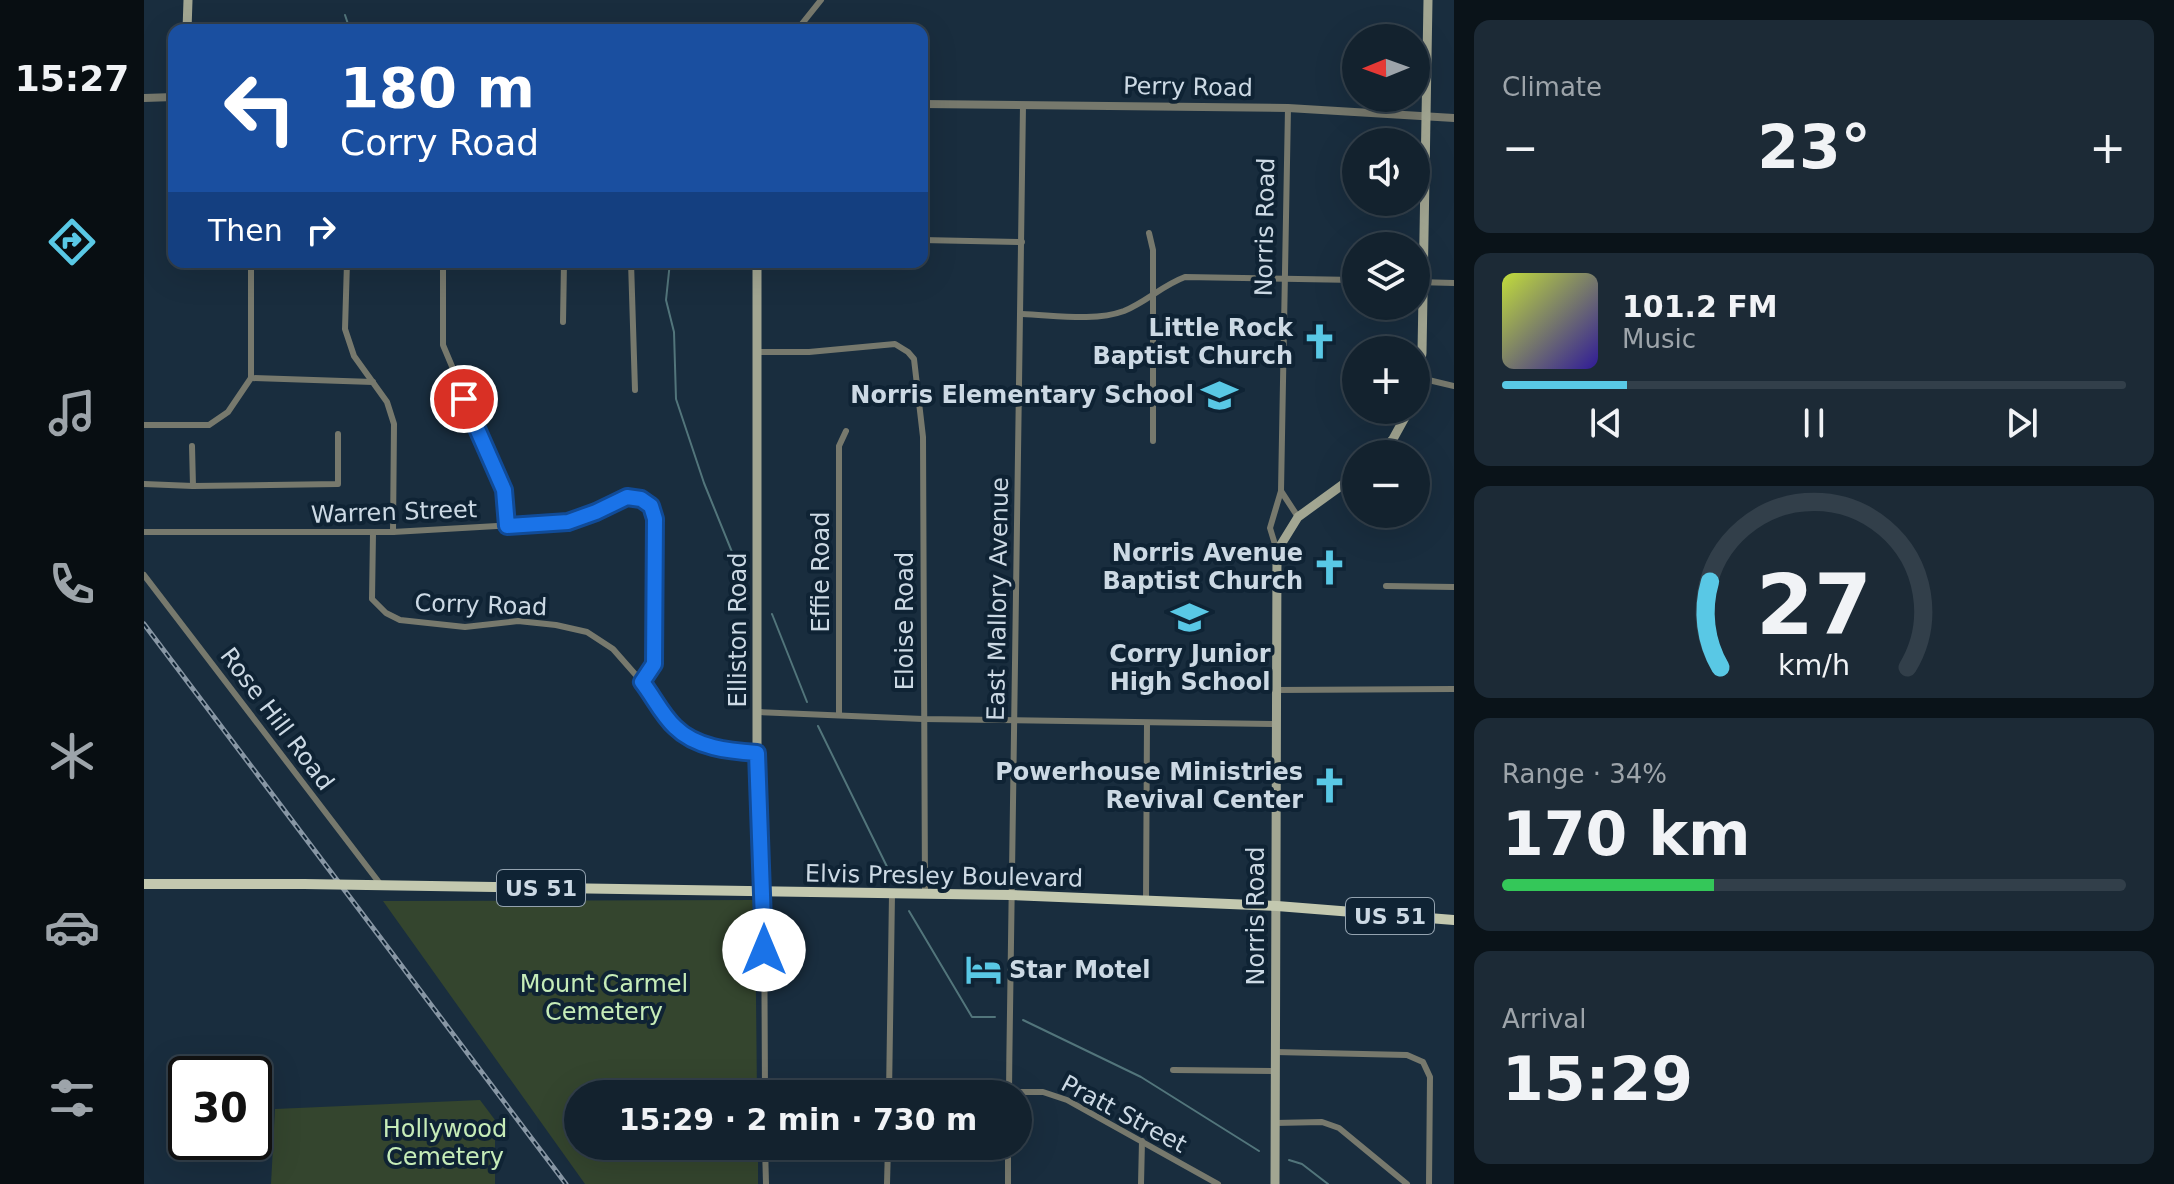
<!DOCTYPE html>
<meta charset="utf-8">
<style>
body{margin:0;font-family:"DejaVu Sans",sans-serif;background:#1c2a36;color:#f1f3f6;height:100vh;display:flex;flex-direction:column;font-size:30px;white-space:nowrap}
*{box-sizing:border-box;margin:0}
p{font-size:26px;color:#9da4aa}
.icon{flex:none;width:44px;height:44px;fill:none;stroke:currentColor;stroke-width:2;stroke-linecap:round;stroke-linejoin:round}
.map{position:relative;flex:1;overflow:hidden}
.sheet{display:flex;flex-direction:column;gap:20px;padding:20px;background:#0a1319;width:720px}
.sheet>*{flex:none}
.top-card{position:absolute;left:24px;top:24px;width:760px;height:244px;border-radius:16px;box-shadow:0 8px 32px #0002,0 0 0 2px #323f4a;background:#1a4fa0;color:#fff;overflow:hidden}
.needle{width:52px;rotate:269deg}
.fabs{position:absolute;left:1198px;top:24px;display:grid;gap:16px}
.fabs a{display:grid;place-items:center;width:88px;height:88px;border-radius:50%;background:#13222e;box-shadow:0 8px 32px #0002,0 0 0 2px #323f4a;font-size:40px}
.speed{position:absolute;left:24px;top:1056px;display:flex;gap:16px;font-size:40px;font-weight:700;text-align:center}
.speed>*{display:grid;place-content:center;width:104px;height:104px;border-radius:50%;background:#13222e;box-shadow:0 8px 32px #0002,0 0 0 2px #323f4a;line-height:1}
.speed .limit{border:4px solid #111;border-radius:12px;background:#fff;color:#111}
.pin{position:absolute;display:grid;place-items:center;width:68px;height:68px;color:#fff;margin:-34px;border:4px solid #fff;border-radius:50%;box-shadow:0 2px 8px #0007}
.me{position:absolute;width:88px;margin:-44px;rotate:0deg;stroke-linejoin:round;filter:drop-shadow(0 0 6px #0008)}
.turn{display:flex;align-items:center;gap:28px;height:168px;padding:0 40px;font-size:36px}
.turn .icon{width:104px;height:104px;stroke-width:2.5}
.turn b{display:block;font-size:56px;line-height:68px}
.then{display:flex;align-items:center;height:76px;padding:0 40px;background:#0003;gap:16px;font-size:30px}
.big{font-size:60px;font-weight:800;line-height:1.1}
.sheet .tile{flex:1;display:flex;flex-direction:column;justify-content:center;gap:12px;min-width:0;padding:0 28px;border-radius:16px;background:#1c2a36}
.sheet .dial{align-items:center;gap:0}
.dial svg{height:208px;overflow:visible;fill:none;stroke:#323f4a;stroke-width:7;stroke-linecap:round;text-anchor:middle}
.dial text{fill:#f1f3f6;stroke:none}
.song{display:flex;align-items:center;gap:24px}
.cover{width:96px;height:96px;border-radius:12px;background:linear-gradient(135deg,hsl(70 70% 55%),hsl(250 70% 35%))}
.played{height:8px;border-radius:4px;background:linear-gradient(90deg,#59c8e5 20%,#323f4a 20%)}
.keys{display:flex;justify-content:space-around;direction:ltr}
.heat{display:flex;justify-content:space-between;align-items:center;font-size:44px;direction:ltr}
.charge{height:12px;border-radius:6px;background:linear-gradient(90deg,#34c759 34%,#323f4a 0)}
.trip{position:absolute;left:420px;top:1080px;width:468px;height:80px;border-radius:40px;background:#13222e;box-shadow:0 8px 32px #0002,0 0 0 2px #323f4a;font-weight:800;line-height:80px;text-align:center}
main{display:flex;flex:1;min-height:0}
.tab-bar{display:flex;flex-direction:column;width:144px;justify-content:space-around;align-items:center;background:#080e12;color:#9da4aa}
.tab-bar .icon{width:56px;height:56px}
.tab-bar .active{color:#59c8e5}
.tab-bar b{font-size:36px;color:#f1f3f6}
.map>svg:first-child{display:block}
.green{fill:#34452e}
.lines{fill:none;stroke-linecap:round;stroke-linejoin:round}
.stream{stroke:#52757b;stroke-width:2}
.minor{stroke:#77796d;stroke-width:6}
.tertiary{stroke:#77796d;stroke-width:8}
.secondary{stroke:#a2a692;stroke-width:9}
.primary{stroke:#c3c8af;stroke-width:10}
.rail-casing{stroke:#8796a4;stroke-width:5}
.rail{stroke:#0f2334;stroke-width:2;stroke-dasharray:6;stroke-linecap:butt}
.primary-bridge{stroke:#c3c8af;stroke-width:10}
.route-casing{stroke:#114b97;stroke-width:20}
.route{stroke:#1a73e8;stroke-width:14}
.labels{text-anchor:middle;stroke-width:8;stroke-linejoin:round;paint-order:stroke}
.shield{fill:#0f2334;stroke:#93a2af;stroke-width:2}
.shield-label{font-size:22px;font-weight:bold;fill:#ccd9e4}
.street-label{font-size:24px;fill:#ccd9e4;stroke:#0f2334}
.poi-label{font-size:24px;font-weight:bold;fill:#ccd9e4;stroke:#0f2334;text-anchor:end}
.park-label{font-size:24px;fill:#c6ecb8;stroke:#0f2334}
</style>
<main>
<nav class="tab-bar">
<b>15:27</b>
<svg class="icon active" aria-label="directions" viewBox="0 0 24 24"><path d="M12 3l9 9-9 9-9-9zM9 14v-3h6M13 9l2 2-2 2"/></svg>
<svg class="icon" aria-label="music" viewBox="0 0 24 24"><path d="M9 18V5l10-2v13"/><circle cx="6" cy="18" r="3"/><circle cx="16" cy="16" r="3"/></svg>
<svg class="icon" aria-label="phone" viewBox="0 0 24 24"><path d="M5 4h4l2 5-3 2q2 4 5 5l2-3 5 2v4C11 20 4 13 5 4z"/></svg>
<svg class="icon" aria-label="climate" viewBox="0 0 24 24"><path d="M12 3v18M4 7l16 10M4 17L20 7"/></svg>
<svg class="icon" aria-label="car" viewBox="0 0 24 24"><path d="M5 17H2v-5l4-1 3-4h7l3 4 3 1v5h-3M9 17h6M6 11h13"/><circle cx="7" cy="17" r="2"/><circle cx="17" cy="17" r="2"/></svg>
<svg class="icon" aria-label="filters" viewBox="0 0 24 24"><path d="M4 7h16M4 17h16"/><circle cx="9" cy="7" r="2"/><circle cx="15" cy="17" r="2"/></svg>
</nav>
<div class="map">
<svg width="1310" height="1184" viewBox="0 0 1310 1184">
<rect width="100%" height="100%" fill="#192d3e"/>
<!-- green -->
<g class="green">
<polygon points="611,900 613,1094 434,1094 434,1146 614,1146 614,1184 441,1184 239,901"/>
<polygon points="336,1100 351,1120 351,1184 127,1184 131,1109"/>
</g>
<g class="lines">
<!-- stream -->
<g class="stream">
<polyline points="201,15 206,30"/>
<polyline points="526,262 522,300 530,332 532,399 560,483 601,584"/>
<polyline points="628,614 663,702"/>
<polyline points="674,726 751,883"/>
<polyline points="765,911 828,1017 851,1017"/>
<polyline points="879,1020 997,1077 1115,1151"/>
<polyline points="1145,1160 1158,1164 1184,1184"/>
</g>
<!-- minor -->
<g class="minor">
<polyline points="653,30 677,0"/>
<polyline points="1005,233 1009,250 1009,441"/>
<polyline points="778,240 878,242"/>
<polyline points="203,262 201,329 210,356 243,402 250,424 249,532"/>
<polyline points="299,262 299,345 360,490 363,526"/>
<polyline points="487,262 491,390"/>
<polyline points="1272,282 1310,283"/>
<path d="M 878,314 C 910,315 950,322 980,311 C 1002,302 1019,285 1041,277 L 1212,280"/>
<polyline points="419,322 420,262"/>
<polyline points="613,352 665,352 751,344 764,352 770,359 779,437 781,893"/>
<polyline points="107,378 229,382"/>
<polyline points="107,378 107,262"/>
<polyline points="1276,378 1310,386"/>
<polyline points="0,425 65,425 84,412 107,378"/>
<polyline points="48,446 49,486"/>
<polyline points="0,484 49,486 194,484 194,434"/>
<polyline points="1137,491 1144,108"/>
<polyline points="0,532 249,532 424,522 452,512 483,497 497,499 507,506 511,519 510,664 498,682"/>
<polyline points="229,533 228,599 242,613 256,620 321,627 374,621 412,625 443,632 469,649 498,682 529,726 548,741 570,747 613,753"/>
<polyline points="1133,551 1126,528 1137,491 1154,517"/>
<polyline points="0,575 237,885"/>
<polyline points="1242,586 1310,587"/>
<polyline points="1131,690 1310,689"/>
<polyline points="614,712 779,719 1130,724"/>
<polyline points="695,715 695,446 702,431"/>
<polyline points="620,892 621,1094"/>
<polyline points="1002,902 1003,723"/>
<polyline points="1131,1052 1263,1055 1279,1062 1286,1077 1285,1184"/>
<polyline points="1029,1070 1132,1071"/>
<polyline points="865,1092 899,1092 923,1100 1074,1184"/>
<polyline points="745,1094 748,894"/>
<path d="M 865,1094 C 868,764 875,434 879,105"/>
<polyline points="1131,1123 1178,1122 1195,1128 1263,1184"/>
<polyline points="621,1146 622,1184"/>
<polyline points="743,1184 744,1146"/>
<polyline points="864,1184 864,1146"/>
<polyline points="997,1184 998,1141"/>
</g>
<!-- tertiary -->
<g class="tertiary">
<polyline points="0,98 30,97"/>
<polyline points="778,104 1144,108 1310,118"/>
</g>
<!-- secondary -->
<g class="secondary">
<polyline points="43,30 44,0"/>
<polyline points="613,262 613,753 620,892"/>
<polyline points="1272,390 1278,353 1284,0"/>
<polyline points="1235,454 1249,439 1265,410"/>
<polyline points="1131,1184 1133,551 1154,517 1212,475"/>
</g>
<!-- primary -->
<g class="primary">
<polyline points="0,884 160,884"/>
<polyline points="223,885 866,895 1133,906 1310,920"/>
</g>
<defs>
<polyline id="rail" points="0,624 422,1184"/>
</defs>
<!-- rail casing -->
<use href="#rail" class="rail-casing"/>
<!-- rail -->
<use href="#rail" class="rail"/>
<!-- primary-bridge -->
<polyline class="primary-bridge" points="160,884 223,885"/>
</g>
<g class="lines">
<defs>
<path id="route" d="M 320,399 L 360,490 L 363,526 L 424,522 L 452,512 L 483,497 L 497,499 L 507,506 L 511,519 L 510,664 L 498,682 C 509,696 518,715 531,727 C 552,748 585,751 613,753 L 620,950"/>
</defs>
<!-- route casing -->
<use href="#route" class="route-casing"/>
<!-- route -->
<use href="#route" class="route"/>
</g>
<!-- icons -->
<defs>
<symbol id="church-bare" viewBox="-9 -9 18 18"><path d="M-1.2-6h2.4v3.5h3.3v2.4h-3.3V6h-2.4V-.1h-3.3v-2.4h3.3Z" fill="#59c8e5" stroke="#0f2334" stroke-width="2.5" paint-order="stroke"/></symbol>
<symbol id="school-bare" viewBox="-9 -9 18 18"><path d="M0-5L7-2L0 1L-7-2ZM-4 1L0 2.5L4 1V4Q0 6-4 4Z" fill="#59c8e5" stroke="#0f2334" stroke-width="2.5" paint-order="stroke"/></symbol>
<symbol id="hotel-bare" viewBox="-9 -9 18 18"><path d="M-6-4.5h1.5V1H6V5H4.5V3h-9V5H-6ZM-4 0a1.8 1.8 0 1 1 3.6 0ZM.5 0V-2.5h3Q6-2.5 6 0Z" fill="#59c8e5" stroke="#0f2334" stroke-width="2.5" paint-order="stroke"/></symbol>
</defs>
<g fill-rule="evenodd">
<use href="#church-bare" x="1150" y="316" width="51" height="51"/>
<use href="#school-bare" x="1050" y="370" width="51" height="51"/>
<use href="#church-bare" x="1160" y="542" width="51" height="51"/>
<use href="#school-bare" x="1020" y="592" width="51" height="51"/>
<use href="#church-bare" x="1160" y="760" width="51" height="51"/>
<use href="#hotel-bare" x="814" y="944" width="51" height="51"/>
</g>
<g class="labels">
<!-- shield labels -->
<g class="shield">
<rect x="353" y="870" width="88" height="36" rx="6"/>
<rect x="1202" y="898" width="88" height="36" rx="6"/>
</g>
<g class="shield-label">
<text x="397" y="896">US 51</text>
<text x="1246" y="924">US 51</text>
</g>
<!-- street labels -->
<g class="street-label">
<text transform="translate(1044 87) rotate(1)" y="8">Perry Road</text>
<text transform="translate(1121 227) rotate(-89)" y="8">Norris Road</text>
<text transform="translate(250 512) rotate(-2)" y="8">Warren Street</text>
<text transform="translate(677 572) rotate(-90)" y="8">Effie Road</text>
<text transform="translate(854 599) rotate(-89)" y="8">East Mallory Avenue</text>
<text transform="translate(337 605) rotate(2)" y="8">Corry Road</text>
<text transform="translate(761 621) rotate(-90)" y="8">Eloise Road</text>
<text transform="translate(594 630) rotate(-90)" y="8">Elliston Road</text>
<text transform="translate(133 719) rotate(53)" y="8">Rose Hill Road</text>
<text transform="translate(800 876) rotate(1)" y="8">Elvis Presley Boulevard</text>
<text transform="translate(1112 916) rotate(-90)" y="8">Norris Road</text>
<text transform="translate(980 1114) rotate(28)" y="8">Pratt Street</text>
</g>
<!-- poi labels -->
<g class="poi-label">
<text x="1149" y="336">Little Rock<tspan x="1149" dy="28">Baptist Church</tspan></text>
<text x="1050" y="403">Norris Elementary School</text>
<text x="1159" y="561">Norris Avenue<tspan x="1159" dy="28">Baptist Church</tspan></text>
<text x="1046" y="662" text-anchor="middle">Corry Junior<tspan x="1046" dy="28">High School</tspan></text>
<text x="1159" y="780">Powerhouse Ministries<tspan x="1159" dy="28">Revival Center</tspan></text>
<text x="865" y="978" text-anchor="start">Star Motel</text>
</g>
<!-- park labels -->
<g class="park-label">
<text x="460" y="992">Mount Carmel<tspan x="460" dy="28">Cemetery</tspan></text>
<text x="301" y="1137">Hollywood<tspan x="301" dy="28">Cemetery</tspan></text>
</g>
</g>
</svg>
<div class="fabs">
<a><svg class="needle" viewBox="-14 -14 28 28"><path d="M0-13l5 13h-10z" fill="#e53935"/><path d="M0 13l5-13h-10z" fill="#9da4aa"/></svg></a>
<a><svg class="icon" aria-label="sound" viewBox="0 0 24 24"><path d="M4 9h4l5-4v14l-5-4H4zM17 9q2 3 0 6"/></svg></a>
<a><svg class="icon" aria-label="layers" viewBox="0 0 24 24"><path d="M12 4l9 5-9 5-9-5zM3 14l9 5 9-5"/></svg></a>
<a>+</a>
<a>−</a>
</div>
<div class="speed"><div class="limit">30</div></div>
<div class="pin" style="left:320px;top:399px;background:#d93025"><svg class="icon" aria-label="arrive" viewBox="0 0 24 24"><path d="M6 21V4h12l-3 4 3 4H6"/></svg></div>
<svg class="me" style="left:620px;top:950px" viewBox="-20 -20 40 40"><circle r="19" fill="#fff"/><path d="M0-13L10 11 0 6-10 11z" fill="#1a73e8"/></svg>
<div class="trip">15:29 · 2 min · 730 m</div>
<div class="top-card">
<div class="turn"><svg class="icon" aria-label="left" viewBox="0 0 24 24"><path d="M17 20v-9H6M10 6l-5 5 5 5"/></svg><div><b>180 m</b>Corry Road</div></div>
<div class="then">Then<svg class="icon" aria-label="right" viewBox="0 0 24 24"><path d="M7 20v-9h11M14 6l5 5-5 5"/></svg></div>
</div>
</div>
<section class="sheet">
<div class="tile"><p>Climate</p>
<div class="heat"><a>−</a><b class="big">23°</b><a>+</a></div>
</div>
<div class="tile">
<div class="song"><i class="cover"></i><div><b>101.2 FM</b><p>Music</p></div></div>
<div class="played"></div>
<div class="keys"><svg class="icon" aria-label="previous" viewBox="0 0 24 24"><path d="M18 5L8 12l10 7zM5 5v14"/></svg><svg class="icon" aria-label="pause" viewBox="0 0 24 24"><path d="M8 5v14M16 5v14"/></svg><svg class="icon" aria-label="next" viewBox="0 0 24 24"><path d="M6 5l10 7-10 7zM19 5v14"/></svg></div>
</div>
<div class="tile dial"><svg viewBox="0 0 100 80">
<path d="M14 69A42 42 0 1 1 86 69"/>
<path d="M14 69A42 42 0 0 1 10 36" stroke="#59c8e5"/>
<text x="50" y="56" font-size="32" font-weight="700">27</text>
<text x="50" y="72" font-size="11">km/h</text>
</svg></div>
<div class="tile"><p>Range · 34%</p><b class="big">170 km</b><div class="charge"></div></div>
<div class="tile"><p>Arrival</p><b class="big">15:29</b></div>
</section>
</main>
